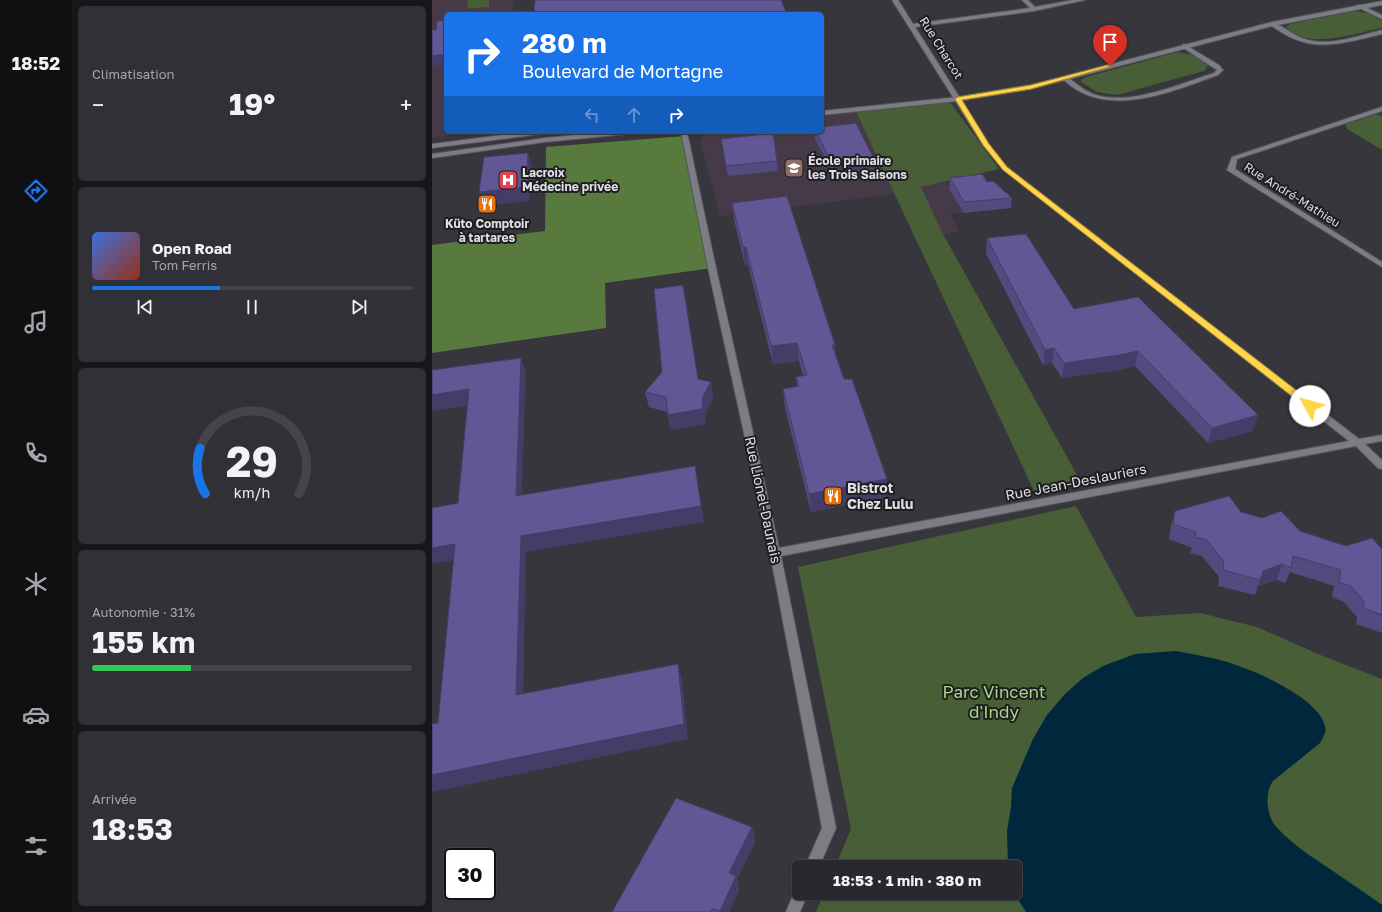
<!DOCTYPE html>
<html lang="fr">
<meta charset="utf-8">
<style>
body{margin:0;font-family:"Golos Text",sans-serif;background:#313036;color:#f1f3f6;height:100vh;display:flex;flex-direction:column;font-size:15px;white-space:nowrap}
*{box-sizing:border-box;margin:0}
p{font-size:13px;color:#a5a6aa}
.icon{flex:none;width:22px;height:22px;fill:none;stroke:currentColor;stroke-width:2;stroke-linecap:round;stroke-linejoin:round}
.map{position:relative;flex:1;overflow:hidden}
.panel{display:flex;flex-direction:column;gap:6px;padding:6px;background:#171619;width:360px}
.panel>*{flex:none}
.guide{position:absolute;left:12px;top:12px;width:380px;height:122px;border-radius:6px;box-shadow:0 1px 3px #0004,0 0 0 1px #45444a;background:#1a73e8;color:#fff;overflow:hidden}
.speed{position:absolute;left:12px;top:848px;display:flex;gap:8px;font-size:20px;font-weight:700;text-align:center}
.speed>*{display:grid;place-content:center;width:52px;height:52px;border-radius:50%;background:#29282e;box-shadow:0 1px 3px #0004,0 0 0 1px #45444a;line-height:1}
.speed .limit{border:2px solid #111;border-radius:6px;background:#fff;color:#111}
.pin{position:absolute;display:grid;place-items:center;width:34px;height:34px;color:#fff;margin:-41px -17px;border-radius:50% 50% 50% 0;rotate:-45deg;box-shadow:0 0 4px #0007}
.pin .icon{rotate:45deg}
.me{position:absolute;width:44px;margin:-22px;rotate:308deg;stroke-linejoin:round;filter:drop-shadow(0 0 3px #0008)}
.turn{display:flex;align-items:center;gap:14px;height:84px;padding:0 12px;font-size:18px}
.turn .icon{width:52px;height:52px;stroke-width:2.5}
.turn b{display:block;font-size:28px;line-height:34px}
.lanes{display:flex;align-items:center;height:38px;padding:0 12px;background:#0003;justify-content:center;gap:20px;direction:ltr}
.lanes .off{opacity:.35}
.big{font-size:30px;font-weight:700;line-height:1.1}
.panel .widget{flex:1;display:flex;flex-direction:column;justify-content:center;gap:6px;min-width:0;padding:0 14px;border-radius:6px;background:#313036}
.panel .dial{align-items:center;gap:0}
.dial svg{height:104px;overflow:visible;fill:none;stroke:#45444a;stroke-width:7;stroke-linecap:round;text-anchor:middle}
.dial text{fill:#f1f3f6;stroke:none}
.song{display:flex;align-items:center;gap:12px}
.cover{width:48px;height:48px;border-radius:6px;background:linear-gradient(135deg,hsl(220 70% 55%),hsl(10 70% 35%))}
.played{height:4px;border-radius:2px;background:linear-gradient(90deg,#1a73e8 40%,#45444a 40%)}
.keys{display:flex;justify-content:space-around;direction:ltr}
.heat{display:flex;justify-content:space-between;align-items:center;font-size:22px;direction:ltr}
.charge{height:6px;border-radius:3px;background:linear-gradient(90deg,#34c759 31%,#45444a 0)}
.trip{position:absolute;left:360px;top:860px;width:230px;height:40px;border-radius:6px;background:#29282e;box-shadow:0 1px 3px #0004,0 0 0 1px #45444a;font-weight:700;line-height:40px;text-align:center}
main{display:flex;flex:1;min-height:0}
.tab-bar{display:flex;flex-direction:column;width:72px;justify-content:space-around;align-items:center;background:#101012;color:#a5a6aa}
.tab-bar .icon{width:28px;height:28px}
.tab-bar .active{color:#1a73e8}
.tab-bar b{font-size:18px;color:#f1f3f6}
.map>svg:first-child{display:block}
.education{fill:#473a48}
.green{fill:#475e37}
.forest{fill:#587a3f}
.water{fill:#00273b}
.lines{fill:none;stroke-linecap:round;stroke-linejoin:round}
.minor-casing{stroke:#545459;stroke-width:2}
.tertiary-casing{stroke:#545459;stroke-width:2}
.minor{fill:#7c7c84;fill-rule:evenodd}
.tertiary{fill:#7c7c84;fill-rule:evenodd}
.wall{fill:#534b7f}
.shaded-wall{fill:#433d68}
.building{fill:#605794;stroke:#433d68}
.route{fill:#ffd54a;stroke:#a68a30}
.labels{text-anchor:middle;stroke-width:4;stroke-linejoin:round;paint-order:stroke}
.far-street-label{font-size:12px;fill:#dfdee3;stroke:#1e1e21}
.far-poi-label{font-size:12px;font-weight:bold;fill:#dfdee3;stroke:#1e1e21;text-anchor:start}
.street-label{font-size:14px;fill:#dfdee3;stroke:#1e1e21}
.poi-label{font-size:14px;font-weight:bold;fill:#dfdee3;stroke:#1e1e21;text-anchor:start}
.near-park-label{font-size:17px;fill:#a6d983;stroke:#1e1e21}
</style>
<main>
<nav class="tab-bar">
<b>18:52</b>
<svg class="icon active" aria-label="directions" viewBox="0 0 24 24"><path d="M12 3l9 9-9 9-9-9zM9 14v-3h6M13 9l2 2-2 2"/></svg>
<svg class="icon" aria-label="music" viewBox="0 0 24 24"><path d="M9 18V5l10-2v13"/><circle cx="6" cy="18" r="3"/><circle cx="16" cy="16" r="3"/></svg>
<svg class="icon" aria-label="phone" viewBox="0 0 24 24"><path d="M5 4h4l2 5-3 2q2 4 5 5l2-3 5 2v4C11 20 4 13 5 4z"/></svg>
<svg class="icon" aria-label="climate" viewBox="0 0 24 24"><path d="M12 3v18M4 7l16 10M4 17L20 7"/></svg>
<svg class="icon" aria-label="car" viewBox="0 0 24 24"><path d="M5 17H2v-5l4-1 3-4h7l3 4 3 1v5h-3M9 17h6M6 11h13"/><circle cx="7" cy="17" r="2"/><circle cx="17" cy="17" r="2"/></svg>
<svg class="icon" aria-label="filters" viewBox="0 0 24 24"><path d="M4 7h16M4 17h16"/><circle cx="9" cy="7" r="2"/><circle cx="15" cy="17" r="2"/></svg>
</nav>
<section class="panel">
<div class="widget"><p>Climatisation</p>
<div class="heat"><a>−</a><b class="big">19°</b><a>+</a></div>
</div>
<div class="widget">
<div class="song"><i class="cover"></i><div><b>Open Road</b><p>Tom Ferris</p></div></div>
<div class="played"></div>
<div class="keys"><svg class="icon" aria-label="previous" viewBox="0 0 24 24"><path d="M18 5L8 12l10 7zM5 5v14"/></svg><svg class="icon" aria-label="pause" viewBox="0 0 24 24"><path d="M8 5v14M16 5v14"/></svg><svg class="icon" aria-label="next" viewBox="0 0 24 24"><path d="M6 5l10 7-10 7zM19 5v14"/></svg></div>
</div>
<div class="widget dial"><svg viewBox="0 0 100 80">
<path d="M14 69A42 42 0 1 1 86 69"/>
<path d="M14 69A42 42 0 0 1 10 34" stroke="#1a73e8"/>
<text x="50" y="56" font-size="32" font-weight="700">29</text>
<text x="50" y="72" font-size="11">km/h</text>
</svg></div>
<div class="widget"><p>Autonomie · 31%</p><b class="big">155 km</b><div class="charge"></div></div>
<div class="widget"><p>Arrivée</p><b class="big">18:53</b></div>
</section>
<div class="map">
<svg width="950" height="912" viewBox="0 0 950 912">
<rect width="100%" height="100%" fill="#37363d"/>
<!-- education -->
<g class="education">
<polygon points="0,0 81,0 82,14 14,14 14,132 46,132 0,138"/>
<polygon points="424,112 462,194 288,216 268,141 271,133 390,132 390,116"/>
<polygon points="514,181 518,189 560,192 579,208 518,214 527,232 511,234 489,187"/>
</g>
<!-- green -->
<g class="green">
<polygon points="36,0 57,0 57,7 35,9"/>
<path d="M 922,11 L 936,13 L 950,21 L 950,28 C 923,33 877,51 854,27 L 858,24 Z"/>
<polygon points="746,52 761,55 776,65 772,71 685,95 665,92 649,82 649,80 654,77"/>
<polygon points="518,102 567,169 489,187 511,234 650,484 603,493 424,112"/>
<polygon points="945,114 950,116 950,150 915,129 914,124"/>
<polygon points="644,506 704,617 768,613 825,627 886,654 950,679 950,912 384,912 392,893 583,893 583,867 403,867 419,829 366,567"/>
</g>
<!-- forest -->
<polygon class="forest" points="253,136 280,268 173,283 174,328 0,353 0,245 113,231 114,147"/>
<!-- water -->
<path class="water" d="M 744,651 C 765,655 785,658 804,665 C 828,673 887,699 893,726 C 895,732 891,738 888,743 L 841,781 C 833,791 834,813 842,824 C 856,841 874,853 892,865 C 911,878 931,891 950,905 L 950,912 L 594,912 L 582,893 L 583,867 L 576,867 L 575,831 L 579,807 L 580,788 L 601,739 L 615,715 L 633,694 L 651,678 L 671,666 L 703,654 Z"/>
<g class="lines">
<defs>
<g id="minor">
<polygon points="460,0 466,0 481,24 598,8 590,0 596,0 603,7 641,0 653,0 602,11 483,27 557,144 575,167 927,439 950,435 950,441 933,444 950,460 950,469 946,468 924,446 349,556 404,828 387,867 373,867 390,828 338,553 276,268 249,132 255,132 284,268 347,548 917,441 571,169 551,145"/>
<polygon points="925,5 929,5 950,15 950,19 925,7"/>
<path d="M 840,22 C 851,26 860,34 870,38 C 895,48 925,36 950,30 L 950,34 C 923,40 895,50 868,41 C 857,38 848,31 838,25 L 837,24 Z"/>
<path d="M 752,44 L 787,65 L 791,70 L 786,75 C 738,92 672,121 630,78 L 635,77 C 644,83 651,90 661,94 C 696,107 748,84 782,73 L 785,70 L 750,47 L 750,45 Z"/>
<polygon points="950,107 950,111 805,159 803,169 950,262 950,267 795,170 800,157"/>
<polygon points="367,887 367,893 376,893 368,912 354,912 364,888"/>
</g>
<g id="tertiary">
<polygon points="950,1 950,5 840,26 599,89 526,101 390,115 390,111 526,97 599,85 840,22"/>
<polygon points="93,132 112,132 109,134 0,148 0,144"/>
<polygon points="175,132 199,132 196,134 113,142 0,158 0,154 113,138"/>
</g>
</defs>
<!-- minor casing -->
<use href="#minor" class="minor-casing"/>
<!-- tertiary casing -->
<use href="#tertiary" class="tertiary-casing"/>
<!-- minor -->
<use href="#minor" class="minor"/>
<!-- tertiary -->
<use href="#tertiary" class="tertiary"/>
</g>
<!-- wall -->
<g class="wall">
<polygon points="382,132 390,132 442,170 402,175 383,139"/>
<polygon points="289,139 345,161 346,171 296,176"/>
<polygon points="518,178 555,182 580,198 579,208 532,213 517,189"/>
<polygon points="300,203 403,345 403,354 412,379 455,479 455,497 379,512 353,408 351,389 365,387 364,377 371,376 367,361 341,364 316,264 313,265 302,220"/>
<polygon points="555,238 642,309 706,297 821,431 776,443 703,366 685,370 630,378 620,363 611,365 554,253"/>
<polygon points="266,380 279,382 281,398 274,412 273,424 239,430 235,412 217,407 213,392"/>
<polygon points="743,511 809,512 914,546 950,549 950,633 924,624 925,617 912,602 900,597 902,586 858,572 853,583 845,580 826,586 823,595 786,586 787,577 770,556 758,553 760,548 737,539 739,526"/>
<polygon points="320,827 323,842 305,879 307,890 297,912 180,912"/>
</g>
<!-- shaded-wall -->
<g class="shaded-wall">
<polygon points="14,54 14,64 0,66 0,56"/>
<polygon points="96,153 100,166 98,201 51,206 47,192"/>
<polygon points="442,159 442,170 402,175 401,165"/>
<polygon points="311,247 314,247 316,264 313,265"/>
<polygon points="365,343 367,361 341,364 339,346"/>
<polygon points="400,345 403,345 404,363"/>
<polygon points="622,348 620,363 611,365 613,350"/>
<polygon points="706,351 703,366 685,370 630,378 632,363"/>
<polygon points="89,358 94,373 89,511 84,496"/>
<polygon points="279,382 281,398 274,412 273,424 239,430 236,415 271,396"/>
<polygon points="37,389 43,405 0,411 0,395"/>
<polygon points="826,415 821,431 776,443 780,428"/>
<polygon points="263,466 272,522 94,552 91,710 84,695 89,536"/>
<polygon points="455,479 455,497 379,512 377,494"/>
<polygon points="23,544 29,559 0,564 0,548"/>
<polygon points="850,564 845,580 826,586 831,571"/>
<polygon points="246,664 250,679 256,739 0,792 0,775"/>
<polygon points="320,827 323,842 305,879 307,890 297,912 288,912 297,873"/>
</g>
<!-- building -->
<g class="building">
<polygon points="103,0 349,0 355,14 102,14"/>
<polygon points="14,20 14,54 0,56 0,30 4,30 5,21"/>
<polygon points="424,123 442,159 401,165 384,132 390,132 390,127"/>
<polygon points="341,133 345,161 294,166 289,139"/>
<polygon points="96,153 94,187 47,192 52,157"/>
<polygon points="550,174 555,182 561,181 580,198 532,202 518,178"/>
<polygon points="355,196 403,345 400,345 412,379 420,379 455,479 377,494 351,389 367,386 364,377 375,375 365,343 339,346 314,247 311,247 300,203"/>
<polygon points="594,234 642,309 706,297 826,415 780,428 706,351 688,355 632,363 622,348 613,350 555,238"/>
<polygon points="251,285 266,379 279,382 271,396 270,409 236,415 234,397 213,392 230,372 222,289"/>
<polygon points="89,358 84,496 263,466 269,506 89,536 84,695 246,664 252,724 0,775 0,724 6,723 23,544 0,548 0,508 26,503 37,389 0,395 0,370"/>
<polygon points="797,496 809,512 830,518 849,511 868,531 914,546 940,538 950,549 950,615 931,608 932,601 919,586 907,582 909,570 861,556 859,568 850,564 831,571 828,580 791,570 792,562 775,540 763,537 764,532 741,524 743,511"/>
<polygon points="244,798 320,827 297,873 304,876 288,911 280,909 278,912 180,912"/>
</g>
<!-- route -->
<polygon class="route" points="676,65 680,66 599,89 530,100 557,144 575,167 882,404 883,406 882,408 875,408 571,170 551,145 523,99 526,97 599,85"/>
<!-- icons -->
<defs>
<symbol id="school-square" viewBox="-11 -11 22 22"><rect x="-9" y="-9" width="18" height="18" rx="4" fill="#8d6e63" stroke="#1e1e21"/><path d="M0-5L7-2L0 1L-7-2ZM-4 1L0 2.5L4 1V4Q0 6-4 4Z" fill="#fff"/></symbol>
<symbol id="hospital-square" viewBox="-11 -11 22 22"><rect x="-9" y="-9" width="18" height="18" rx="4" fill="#e0444e" stroke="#1e1e21"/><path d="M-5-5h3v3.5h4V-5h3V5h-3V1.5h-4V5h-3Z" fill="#fff"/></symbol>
<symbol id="restaurant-square" viewBox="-11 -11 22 22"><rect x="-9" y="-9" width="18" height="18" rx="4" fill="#e8710a" stroke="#1e1e21"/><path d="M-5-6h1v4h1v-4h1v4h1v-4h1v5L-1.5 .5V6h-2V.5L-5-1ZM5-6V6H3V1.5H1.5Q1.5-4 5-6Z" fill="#fff"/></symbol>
</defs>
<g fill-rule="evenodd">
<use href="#school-square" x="351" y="157" width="22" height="22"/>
<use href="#hospital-square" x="65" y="169" width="22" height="22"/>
<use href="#restaurant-square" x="44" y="193" width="22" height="22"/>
<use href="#restaurant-square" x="390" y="485" width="22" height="22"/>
</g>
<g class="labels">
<!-- far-street labels -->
<g class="far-street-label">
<text transform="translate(509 48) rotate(58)" y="4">Rue Charcot</text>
<text transform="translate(860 195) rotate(32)" y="4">Rue André-Mathieu</text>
</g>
<!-- far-poi labels -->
<g class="far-poi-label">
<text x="376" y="165">École primaire<tspan x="376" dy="14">les Trois Saisons</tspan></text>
<text x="90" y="177">Lacroix<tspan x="90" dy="14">Médecine privée</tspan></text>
<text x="55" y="228" text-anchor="middle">Küto Comptoir<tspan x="55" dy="14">à tartares</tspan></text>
</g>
<!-- street labels -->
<g class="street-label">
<text transform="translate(644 482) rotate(-11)" y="5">Rue Jean-Deslauriers</text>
<text transform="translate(331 500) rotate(78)" y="5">Rue Lionel-Daunais</text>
</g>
<!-- poi labels -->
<g class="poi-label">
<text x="415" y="493">Bistrot<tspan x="415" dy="16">Chez Lulu</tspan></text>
</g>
<!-- near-park labels -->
<g class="near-park-label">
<text x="562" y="698">Parc Vincent<tspan x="562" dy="20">d'Indy</tspan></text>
</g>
</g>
</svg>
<div class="speed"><div class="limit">30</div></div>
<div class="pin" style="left:678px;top:66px;background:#d93025"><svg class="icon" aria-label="arrive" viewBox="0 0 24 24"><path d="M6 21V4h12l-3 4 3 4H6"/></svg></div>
<svg class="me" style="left:878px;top:406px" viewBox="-20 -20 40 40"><circle r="19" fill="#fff"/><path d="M0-13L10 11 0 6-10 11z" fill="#ffd54a"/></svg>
<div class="trip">18:53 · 1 min · 380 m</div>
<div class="guide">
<div class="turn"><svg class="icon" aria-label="right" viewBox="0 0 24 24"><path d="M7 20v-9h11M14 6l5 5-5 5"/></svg><div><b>280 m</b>Boulevard de Mortagne</div></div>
<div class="lanes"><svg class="icon off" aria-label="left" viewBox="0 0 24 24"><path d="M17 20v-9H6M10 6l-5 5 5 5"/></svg><svg class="icon off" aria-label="ahead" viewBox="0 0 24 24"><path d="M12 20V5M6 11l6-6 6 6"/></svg><svg class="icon" aria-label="right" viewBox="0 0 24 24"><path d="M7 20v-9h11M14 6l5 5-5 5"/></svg></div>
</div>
</div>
</main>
